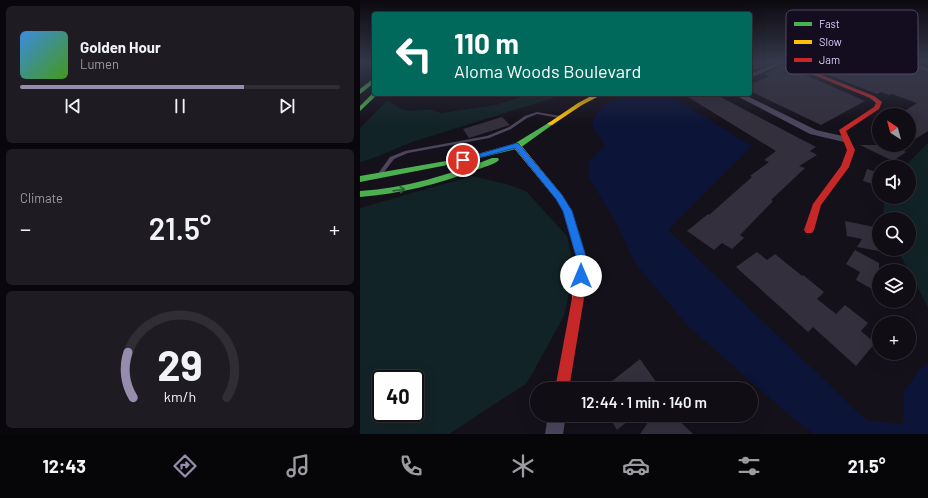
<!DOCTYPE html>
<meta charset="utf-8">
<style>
body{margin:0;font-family:Barlow,sans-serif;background:#1e1b22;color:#f1f3f6;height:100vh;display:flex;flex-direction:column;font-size:15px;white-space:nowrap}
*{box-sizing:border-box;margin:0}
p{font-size:13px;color:#9c9ca0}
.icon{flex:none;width:22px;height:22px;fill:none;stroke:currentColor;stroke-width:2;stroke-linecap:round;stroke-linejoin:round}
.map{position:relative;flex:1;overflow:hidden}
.side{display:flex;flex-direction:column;gap:6px;padding:6px;background:#09070b;width:360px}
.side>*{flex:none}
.top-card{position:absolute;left:12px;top:12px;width:380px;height:84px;border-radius:4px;box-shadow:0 4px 16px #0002,0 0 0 1px #302d34;background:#00695c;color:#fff;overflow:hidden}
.needle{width:26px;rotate:324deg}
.controls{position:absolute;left:512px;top:108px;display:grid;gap:8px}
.controls a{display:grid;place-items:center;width:44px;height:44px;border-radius:50%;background:#100d14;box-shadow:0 4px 16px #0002,0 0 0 1px #302d34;font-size:20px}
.speed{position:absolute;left:12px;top:370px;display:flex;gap:8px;font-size:20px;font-weight:700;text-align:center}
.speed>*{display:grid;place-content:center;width:52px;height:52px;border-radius:50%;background:#100d14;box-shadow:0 4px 16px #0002,0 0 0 1px #302d34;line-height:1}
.speed .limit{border:2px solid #111;border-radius:6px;background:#fff;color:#111}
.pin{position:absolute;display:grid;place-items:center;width:34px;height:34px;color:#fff;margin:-17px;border:2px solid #fff;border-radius:50%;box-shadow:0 1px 4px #0007}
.me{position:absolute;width:44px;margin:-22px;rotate:0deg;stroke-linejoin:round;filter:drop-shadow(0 0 3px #0008)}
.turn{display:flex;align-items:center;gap:14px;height:84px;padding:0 16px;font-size:18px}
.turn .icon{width:52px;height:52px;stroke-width:2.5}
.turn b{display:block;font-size:28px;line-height:34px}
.big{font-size:30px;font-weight:600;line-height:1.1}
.side .card{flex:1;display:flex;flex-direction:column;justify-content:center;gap:6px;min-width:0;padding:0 14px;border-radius:6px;background:#1e1b22}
.side .dial{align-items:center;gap:0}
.dial svg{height:104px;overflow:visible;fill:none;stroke:#302d34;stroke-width:7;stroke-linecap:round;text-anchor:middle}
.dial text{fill:#f1f3f6;stroke:none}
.song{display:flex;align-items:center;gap:12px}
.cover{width:48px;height:48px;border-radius:6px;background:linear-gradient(135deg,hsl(210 70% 55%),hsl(100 70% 35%))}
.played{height:4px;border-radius:2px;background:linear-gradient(90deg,#968cae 70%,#302d34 70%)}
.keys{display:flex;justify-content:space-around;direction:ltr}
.heat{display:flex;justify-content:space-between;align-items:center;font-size:22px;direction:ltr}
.trip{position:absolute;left:170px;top:382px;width:228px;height:40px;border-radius:20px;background:#100d14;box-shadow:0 4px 16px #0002,0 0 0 1px #302d34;font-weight:600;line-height:40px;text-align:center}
.dock{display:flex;height:64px;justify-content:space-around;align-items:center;background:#060508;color:#9c9ca0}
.dock .icon{width:28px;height:28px}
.dock .on{color:#968cae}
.dock b{font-size:18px;color:#f1f3f6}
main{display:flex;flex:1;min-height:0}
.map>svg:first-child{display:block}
.green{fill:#122327;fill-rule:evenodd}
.water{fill:#0c1438}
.building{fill:#342f3d}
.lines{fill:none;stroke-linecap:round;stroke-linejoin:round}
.lane{fill:#4b465c;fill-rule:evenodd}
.street{fill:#4b465c;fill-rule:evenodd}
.fast{fill:#4caf50;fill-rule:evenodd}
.slow{fill:#ffc107;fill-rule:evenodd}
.jam{fill:#c62828;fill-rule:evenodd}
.oneway{stroke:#305e38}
.route{fill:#1a73e8;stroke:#114b97}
.key{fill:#140d1f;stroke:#504762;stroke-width:1}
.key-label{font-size:11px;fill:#dbcefd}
</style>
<main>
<section class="side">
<div class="card">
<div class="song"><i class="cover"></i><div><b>Golden Hour</b><p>Lumen</p></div></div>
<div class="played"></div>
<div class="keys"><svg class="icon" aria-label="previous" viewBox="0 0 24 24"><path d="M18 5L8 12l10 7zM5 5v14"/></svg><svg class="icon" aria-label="pause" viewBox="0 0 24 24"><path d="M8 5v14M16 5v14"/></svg><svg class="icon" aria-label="next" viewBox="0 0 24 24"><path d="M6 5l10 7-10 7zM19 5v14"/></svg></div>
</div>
<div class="card"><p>Climate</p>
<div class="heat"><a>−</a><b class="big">21.5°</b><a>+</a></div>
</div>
<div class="card dial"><svg viewBox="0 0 100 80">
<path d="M14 69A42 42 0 1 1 86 69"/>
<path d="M14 69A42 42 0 0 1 10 34" stroke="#968cae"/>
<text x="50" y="56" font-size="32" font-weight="700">29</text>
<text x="50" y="72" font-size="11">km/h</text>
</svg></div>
</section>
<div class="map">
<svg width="568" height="434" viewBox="0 0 568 434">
<rect width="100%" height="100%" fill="#15111b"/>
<!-- green -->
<g class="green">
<path d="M 170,94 L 206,94 L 52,142 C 35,148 18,158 0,162 L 0,128 L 27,101 C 35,102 36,108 44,110 C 57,113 70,106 81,113 L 136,105 Z"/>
<polygon points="568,143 568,307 537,249 549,249 549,219 523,219 524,197 549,197 549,167 544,167"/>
<path d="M 112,176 L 146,184 L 166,191 L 207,236 L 214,268 L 204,316 L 167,383 L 89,434 L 0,434 L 0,208 ZM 21,379 L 55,379 L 55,413 L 21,413 Z"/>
</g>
<!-- water -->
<path class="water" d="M 269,94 L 307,94 L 392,146 L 308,230 L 507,421 L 543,424 L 544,391 L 561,368 L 568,364 L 568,434 L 454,434 L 434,419 L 329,327 L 275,263 L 256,222 L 228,177 L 230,160 L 245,145 L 232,126 C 236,105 251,101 269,94 Z"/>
<!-- building -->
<g class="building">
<polygon points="390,62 415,62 396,70 390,68"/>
<polygon points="436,62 535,62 568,73 568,131 549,143 549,115 538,115 557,103 532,94 529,95 521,92 517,94"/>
<polygon points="423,65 505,101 461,125 390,91 390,84 410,76 404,74"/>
<polygon points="323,94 355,94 456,147 450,151 457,155 439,166 445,168 411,200 413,201 380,235 384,238 372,249 362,243 354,250 327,231 348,214 349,215 392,177 390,176 409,162 404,160 416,151"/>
<polygon points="142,117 150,125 109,138 103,129"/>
<polygon points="500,145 546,145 541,149 546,152 533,161"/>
<polygon points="507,169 519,173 519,186 503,181"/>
<polygon points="485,221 519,228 519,251 497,247 502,239 487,236"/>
<polygon points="495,250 519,263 519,293 496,280 500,272 486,264"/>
<polygon points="397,252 407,260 415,254 442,276 443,275 464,292 457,299 476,314 485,305 508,323 501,331 515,343 496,366 453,327 448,332 376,267"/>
<polygon points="280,359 301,389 242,389"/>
<polygon points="248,415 275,415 257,430"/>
<polygon points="293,415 313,415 333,434 280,434"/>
</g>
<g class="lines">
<!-- lane -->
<polygon class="lane" points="177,112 200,116 202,117 200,118 177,114 167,118 151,129 129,138 48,153 34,159 21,176 17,176 17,175 30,157 45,151 127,136 149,127 165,116"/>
<!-- street -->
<g class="street">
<polygon points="419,62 427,62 390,78 390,74"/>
<polygon points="536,62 546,62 568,68 568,72"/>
<polygon points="373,94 383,94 456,130 487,137 488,139 484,142 450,134"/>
<polygon points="188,415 206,415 203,434 185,434"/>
</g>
<!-- fast -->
<g class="fast">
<polygon points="14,78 14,83 0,94 0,89"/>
<polygon points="13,93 18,94 0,111 0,106"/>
<polygon points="190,122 193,124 192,125 160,148 103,162 0,182 0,176 103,158 154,144"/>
<path d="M 132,158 L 138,158 L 139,160 C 134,165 123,167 116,170 C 78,184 40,194 0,197 L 0,191 C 46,188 89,175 132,158 Z"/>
</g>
<!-- slow -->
<g class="slow">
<polygon points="235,94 243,94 222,105 192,125 187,124 218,103"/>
<polygon points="154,144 160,144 202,195 211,211 228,263 222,302 218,303 214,302 212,298 218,263 203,211 196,199 154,148"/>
</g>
<!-- jam -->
<g class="jam">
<polygon points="422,62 429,62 514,96 522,102 519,109 486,131 495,150 489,167 461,205 454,230 452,233 446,233 444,230 453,204 481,166 487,150 479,130 514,107 516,103 510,98"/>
<polygon points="218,293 222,294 224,298 209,389 195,389 212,298 214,294"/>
</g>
</g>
<!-- one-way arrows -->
<defs><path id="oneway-shaft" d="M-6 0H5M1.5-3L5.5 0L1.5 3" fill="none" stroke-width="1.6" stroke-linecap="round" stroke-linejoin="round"/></defs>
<use class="oneway" href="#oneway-shaft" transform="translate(39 190) rotate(-8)"/>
<!-- sky -->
<linearGradient id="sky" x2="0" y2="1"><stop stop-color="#0c090f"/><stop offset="0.5" stop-color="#35384a"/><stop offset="1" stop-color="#35384a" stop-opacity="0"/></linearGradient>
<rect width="568" height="123" fill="url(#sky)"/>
<!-- route -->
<polygon class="route" points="157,143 159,144 202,195 212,211 228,263 225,280 217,280 216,276 218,263 203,211 196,199 155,148 103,162 99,160"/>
<!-- legend -->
<rect x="426" y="10" width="132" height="64" rx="6" class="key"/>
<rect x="434" y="22" width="18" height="4" fill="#4caf50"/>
<rect x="434" y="40" width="18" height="4" fill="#ffc107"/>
<rect x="434" y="58" width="18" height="4" fill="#c62828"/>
<g class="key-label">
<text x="459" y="28">Fast</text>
<text x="459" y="46">Slow</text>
<text x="459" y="64">Jam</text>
</g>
</svg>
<div class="controls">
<a><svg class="needle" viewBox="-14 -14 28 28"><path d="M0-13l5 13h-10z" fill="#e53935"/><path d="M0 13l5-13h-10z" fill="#9c9ca0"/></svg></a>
<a><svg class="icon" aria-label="sound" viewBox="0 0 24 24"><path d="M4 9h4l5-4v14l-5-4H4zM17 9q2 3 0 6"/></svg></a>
<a><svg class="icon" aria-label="search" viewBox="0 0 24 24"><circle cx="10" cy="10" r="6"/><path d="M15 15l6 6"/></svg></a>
<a><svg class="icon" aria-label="layers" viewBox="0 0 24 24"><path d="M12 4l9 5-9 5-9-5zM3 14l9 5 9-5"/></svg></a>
<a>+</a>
</div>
<div class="speed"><div class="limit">40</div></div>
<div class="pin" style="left:103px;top:160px;background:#d93025"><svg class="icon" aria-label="arrive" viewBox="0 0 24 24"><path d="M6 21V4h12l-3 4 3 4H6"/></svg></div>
<svg class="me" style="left:221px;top:276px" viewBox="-20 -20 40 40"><circle r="19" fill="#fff"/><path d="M0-13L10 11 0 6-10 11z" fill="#1a73e8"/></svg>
<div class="trip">12:44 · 1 min · 140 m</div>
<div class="top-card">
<div class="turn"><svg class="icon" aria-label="left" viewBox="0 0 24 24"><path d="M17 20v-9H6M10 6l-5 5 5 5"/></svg><div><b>110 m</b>Aloma Woods Boulevard</div></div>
</div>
</div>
</main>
<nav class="dock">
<b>12:43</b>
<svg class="icon on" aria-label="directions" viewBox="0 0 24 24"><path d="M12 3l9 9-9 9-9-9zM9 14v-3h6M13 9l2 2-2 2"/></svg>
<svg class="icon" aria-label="music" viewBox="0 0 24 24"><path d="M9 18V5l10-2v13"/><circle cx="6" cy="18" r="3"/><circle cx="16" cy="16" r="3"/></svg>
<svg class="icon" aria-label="phone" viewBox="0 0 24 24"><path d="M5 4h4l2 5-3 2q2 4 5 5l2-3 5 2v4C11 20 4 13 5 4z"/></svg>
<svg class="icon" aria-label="climate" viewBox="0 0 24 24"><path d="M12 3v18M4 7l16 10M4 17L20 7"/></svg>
<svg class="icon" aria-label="car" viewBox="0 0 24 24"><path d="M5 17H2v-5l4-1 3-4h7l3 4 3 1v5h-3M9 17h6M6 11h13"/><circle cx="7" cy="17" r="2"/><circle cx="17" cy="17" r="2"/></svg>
<svg class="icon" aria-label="filters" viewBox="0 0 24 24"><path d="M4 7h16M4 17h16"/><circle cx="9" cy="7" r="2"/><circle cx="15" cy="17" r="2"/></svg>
<b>21.5°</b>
</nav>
